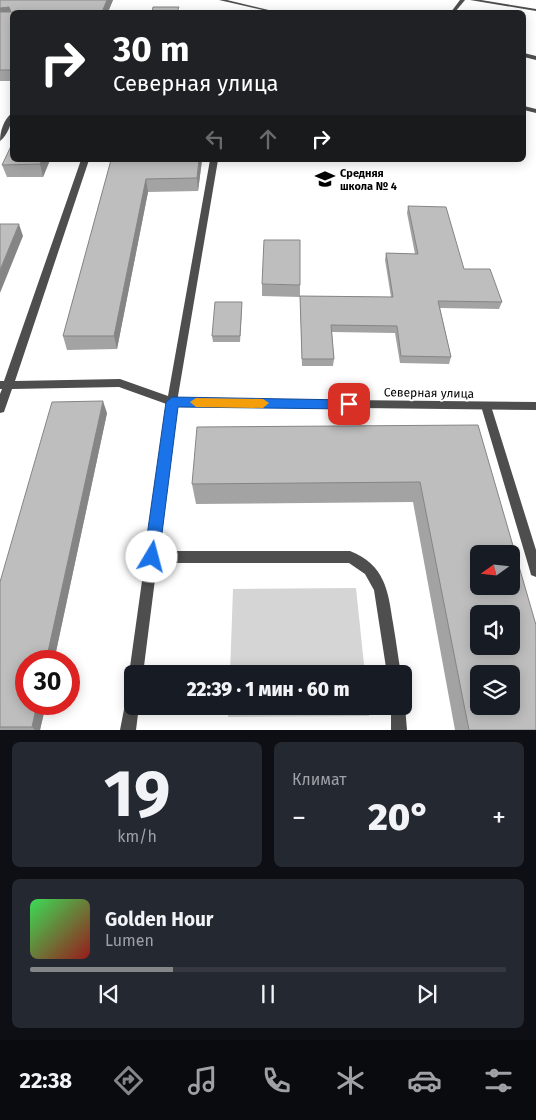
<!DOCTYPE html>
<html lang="ru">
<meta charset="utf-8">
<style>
body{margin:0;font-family:"Fira Sans",sans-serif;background:#242831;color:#f1f3f6;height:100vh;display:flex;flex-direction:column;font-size:19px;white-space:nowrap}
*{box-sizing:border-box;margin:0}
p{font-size:16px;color:#9ea1a6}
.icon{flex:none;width:28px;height:28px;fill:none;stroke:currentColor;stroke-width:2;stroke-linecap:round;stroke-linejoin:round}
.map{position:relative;height:730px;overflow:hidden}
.panel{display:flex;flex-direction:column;gap:12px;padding:12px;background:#0d0f14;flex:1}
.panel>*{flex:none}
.banner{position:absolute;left:10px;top:10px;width:516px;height:152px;border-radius:8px;box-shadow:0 2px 12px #0003;background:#202124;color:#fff;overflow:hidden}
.needle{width:32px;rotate:255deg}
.controls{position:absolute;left:470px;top:545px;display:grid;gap:10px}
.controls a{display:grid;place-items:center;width:50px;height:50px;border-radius:8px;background:#171b24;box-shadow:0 2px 12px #0003;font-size:25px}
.speed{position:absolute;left:15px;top:650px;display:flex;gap:10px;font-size:25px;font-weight:700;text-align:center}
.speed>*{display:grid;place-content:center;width:65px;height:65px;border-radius:50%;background:#171b24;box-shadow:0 2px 12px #0003;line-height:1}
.speed .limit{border:8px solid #d22;background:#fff;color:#111}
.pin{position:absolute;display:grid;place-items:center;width:42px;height:42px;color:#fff;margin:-21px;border-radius:10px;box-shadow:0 2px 8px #0006}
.me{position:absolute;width:55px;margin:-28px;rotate:8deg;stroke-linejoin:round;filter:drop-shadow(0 0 4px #0008)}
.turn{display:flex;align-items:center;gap:18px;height:105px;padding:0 20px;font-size:22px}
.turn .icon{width:65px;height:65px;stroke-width:2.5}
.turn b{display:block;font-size:35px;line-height:42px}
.lanes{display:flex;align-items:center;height:48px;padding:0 20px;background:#0003;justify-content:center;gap:25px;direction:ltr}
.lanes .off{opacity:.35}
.big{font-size:38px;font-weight:800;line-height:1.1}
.panel .widget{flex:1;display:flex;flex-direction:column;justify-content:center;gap:8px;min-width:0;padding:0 18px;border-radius:8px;background:#242831}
.panel .dial{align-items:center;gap:0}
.dial b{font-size:65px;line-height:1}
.song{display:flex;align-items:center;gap:15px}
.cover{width:60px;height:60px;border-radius:8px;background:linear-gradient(135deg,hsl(130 70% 55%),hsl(0 70% 35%))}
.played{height:5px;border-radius:2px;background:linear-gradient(90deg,#858687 30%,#363941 30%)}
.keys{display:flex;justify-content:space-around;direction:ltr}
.heat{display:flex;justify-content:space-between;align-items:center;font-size:28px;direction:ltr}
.panel .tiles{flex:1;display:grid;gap:12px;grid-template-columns:1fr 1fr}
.widget:last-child{grid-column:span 2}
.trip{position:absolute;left:124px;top:665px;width:288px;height:50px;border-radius:8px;background:#171b24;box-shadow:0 2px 12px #0003;font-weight:800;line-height:50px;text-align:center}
.menu{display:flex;height:80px;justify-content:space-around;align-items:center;background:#090b0e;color:#9ea1a6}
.menu .icon{width:35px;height:35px}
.menu .active{color:#858687}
.menu b{font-size:22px;color:#f1f3f6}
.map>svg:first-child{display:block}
.green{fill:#d5d5d5}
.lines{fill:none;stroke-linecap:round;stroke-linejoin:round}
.service{fill:#4e4e4e;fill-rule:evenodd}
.minor{fill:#4e4e4e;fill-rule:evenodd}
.wall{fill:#a3a3a3}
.shaded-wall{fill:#858585}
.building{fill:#bebebe;stroke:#858585;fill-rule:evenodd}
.route{fill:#1a73e8;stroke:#114b97}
.slow{fill:#f59e0b}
.labels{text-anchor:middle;stroke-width:4;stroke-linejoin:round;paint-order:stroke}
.far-poi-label{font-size:11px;font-weight:bold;fill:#000;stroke:#fff;text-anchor:start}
.street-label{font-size:12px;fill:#000;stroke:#fff}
</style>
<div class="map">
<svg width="536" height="730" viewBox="0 0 536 730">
<rect width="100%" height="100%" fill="#fff"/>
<!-- green -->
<g class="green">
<polygon points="356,588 365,674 230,674 233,589"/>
<polygon points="229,706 368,706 369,716 228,717"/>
</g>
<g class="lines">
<!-- service -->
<g class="service">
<polygon points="460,0 465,0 455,12 451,12"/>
<polygon points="470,0 481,0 536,9 536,11"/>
<polygon points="364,11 445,11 447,12 362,12"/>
<polygon points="524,106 536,109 536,113 524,110"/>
<path d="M 12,113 C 13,122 7,136 0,141 C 0,131 4,119 12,113 Z"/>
<polygon points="81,160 89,160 15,381 120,379 168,396 210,160 218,160 177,402 176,405 172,406 119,387 12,389 5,409 4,412 0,413 0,394 2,389 0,389 0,381 4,381"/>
<polygon points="486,402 490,403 491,406 536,550 536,577 531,575 530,571 481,406 482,403"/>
<path d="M 152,551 L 350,551 C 385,565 388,590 393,623 C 396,640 398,657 401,674 L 387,674 L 374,590 L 365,574 L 349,563 L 152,563 L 147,561 L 146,557 L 147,553 Z"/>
<polygon points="402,700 405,706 407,730 391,730 391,706 402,706"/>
</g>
<!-- minor -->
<g class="minor">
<polygon points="219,0 227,0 277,12 271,12"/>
<polygon points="524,53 536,56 536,60 524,57"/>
<polygon points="172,398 536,402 536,410 177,406 143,674 132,674 132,680 129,674 167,402 168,399"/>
<polygon points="132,692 132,706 139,706 136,730 120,730 127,694"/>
</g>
</g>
<!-- wall -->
<g class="wall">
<polygon points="0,0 113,0 108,12 12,12 12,81 0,81"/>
<polygon points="12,160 50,160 43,177 7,177 2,165"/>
<polygon points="111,160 202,160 198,191 148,192 117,349 67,350 63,336"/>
<polygon points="408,206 464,269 502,302 499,309 440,308 451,357 449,364 400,363 395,333 332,332 334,359 333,366 302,366 300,296 391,297 385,260 386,253 415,254 407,213"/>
<polygon points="262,284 300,285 300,297 262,296"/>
<polygon points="242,308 240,342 213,342 212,336"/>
<polygon points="107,413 54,661 26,661 26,704 46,704 40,730 0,730 0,582"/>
<polygon points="478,425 536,730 455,730 413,502 196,504 192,484"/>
</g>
<!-- shaded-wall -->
<g class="shaded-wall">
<polygon points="107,0 113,0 108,12 102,12"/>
<polygon points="9,7 12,17 0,19 0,8"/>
<polygon points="42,160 50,160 43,177 40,164"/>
<polygon points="199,160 202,160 198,191 197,178"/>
<polygon points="146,179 148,192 117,349 114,336"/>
<polygon points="19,224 23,236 0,293 0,270"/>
<polygon points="103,401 107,413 54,661 46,661"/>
<polygon points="37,704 46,704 40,730 35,730 32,727"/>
</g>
<!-- building -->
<g class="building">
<polygon points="0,0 107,0 102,12 12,12 12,70 0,70 0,12 11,12 9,7 0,8"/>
<polygon points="153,7 179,7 177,12 152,12"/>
<polygon points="12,144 12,160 42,160 40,164 2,165"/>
<polygon points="111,160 199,160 197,178 146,179 114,336 63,336"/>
<polygon points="408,206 446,207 464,269 490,269 502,302 438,301 451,357 401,356 397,326 331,325 334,359 302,359 300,296 393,297 386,253 418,254"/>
<polygon points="0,224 19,224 0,270"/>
<polygon points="264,240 300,240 300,285 262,284"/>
<polygon points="215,302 242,302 240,336 212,336"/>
<polygon points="103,401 46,661 26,661 26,704 37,704 32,727 0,727 0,582 52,402"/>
<path d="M 478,425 L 536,625 L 536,730 L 469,730 L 420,482 L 192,484 L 197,427 ZM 479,554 L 511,554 L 511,586 L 479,586 ZM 479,614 L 511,614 L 511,646 L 479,646 ZM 479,674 L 511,674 L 511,706 L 479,706 Z"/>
</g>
<!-- route -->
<polygon class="route" points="172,397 349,400 355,404 349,409 178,407 159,557 157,562 152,564 147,562 144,557 166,402"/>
<!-- slow -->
<polygon class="slow" points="196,398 263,399 269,403 263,408 196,407 190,402"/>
<!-- icons -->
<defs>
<symbol id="school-bare" viewBox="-9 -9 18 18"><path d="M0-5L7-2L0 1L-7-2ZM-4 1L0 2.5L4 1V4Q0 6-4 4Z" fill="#000" stroke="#fff" stroke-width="2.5" paint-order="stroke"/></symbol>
</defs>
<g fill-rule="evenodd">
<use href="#school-bare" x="311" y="165" width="28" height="28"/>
</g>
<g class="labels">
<!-- far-poi labels -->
<g class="far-poi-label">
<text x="340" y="177">Средняя<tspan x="340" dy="13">школа № 4</tspan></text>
</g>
<!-- street labels -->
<g class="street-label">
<text transform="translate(429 393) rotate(1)" y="4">Северная улица</text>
</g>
</g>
</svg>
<div class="controls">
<a><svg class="needle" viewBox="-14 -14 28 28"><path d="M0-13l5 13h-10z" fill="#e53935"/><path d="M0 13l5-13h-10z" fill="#9ea1a6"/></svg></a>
<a><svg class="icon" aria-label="sound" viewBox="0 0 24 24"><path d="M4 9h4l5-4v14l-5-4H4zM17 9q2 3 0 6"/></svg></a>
<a><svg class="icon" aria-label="layers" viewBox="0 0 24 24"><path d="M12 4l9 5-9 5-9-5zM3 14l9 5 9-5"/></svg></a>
</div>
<div class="speed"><div class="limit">30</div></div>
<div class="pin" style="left:349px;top:404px;background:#d93025"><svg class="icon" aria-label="arrive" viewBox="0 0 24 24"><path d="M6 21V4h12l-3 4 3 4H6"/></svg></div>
<svg class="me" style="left:152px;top:557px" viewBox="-20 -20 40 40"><circle r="19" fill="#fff"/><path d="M0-13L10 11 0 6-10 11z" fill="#1a73e8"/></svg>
<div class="trip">22:39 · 1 мин · 60 m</div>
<div class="banner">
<div class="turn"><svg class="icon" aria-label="right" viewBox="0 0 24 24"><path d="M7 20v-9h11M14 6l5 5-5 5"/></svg><div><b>30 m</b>Северная улица</div></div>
<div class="lanes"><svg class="icon off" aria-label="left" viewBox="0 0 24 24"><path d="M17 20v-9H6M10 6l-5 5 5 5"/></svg><svg class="icon off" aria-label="ahead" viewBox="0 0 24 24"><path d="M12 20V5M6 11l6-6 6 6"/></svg><svg class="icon" aria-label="right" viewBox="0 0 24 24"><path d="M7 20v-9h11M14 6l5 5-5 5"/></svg></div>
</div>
</div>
<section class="panel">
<div class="tiles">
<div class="widget dial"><b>19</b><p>km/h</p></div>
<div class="widget"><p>Климат</p>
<div class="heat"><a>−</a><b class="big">20°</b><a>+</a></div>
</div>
<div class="widget">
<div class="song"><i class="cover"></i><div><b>Golden Hour</b><p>Lumen</p></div></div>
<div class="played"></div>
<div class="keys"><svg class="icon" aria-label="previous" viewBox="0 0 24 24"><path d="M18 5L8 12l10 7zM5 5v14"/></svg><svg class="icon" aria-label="pause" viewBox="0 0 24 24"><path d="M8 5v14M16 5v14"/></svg><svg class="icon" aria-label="next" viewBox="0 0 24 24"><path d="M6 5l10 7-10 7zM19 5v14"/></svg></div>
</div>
</div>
</section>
<nav class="menu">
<b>22:38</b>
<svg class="icon active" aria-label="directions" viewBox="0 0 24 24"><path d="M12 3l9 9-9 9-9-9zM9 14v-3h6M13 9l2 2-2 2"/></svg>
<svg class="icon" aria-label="music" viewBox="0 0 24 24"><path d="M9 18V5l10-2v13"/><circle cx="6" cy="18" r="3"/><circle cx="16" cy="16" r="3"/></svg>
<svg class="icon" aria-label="phone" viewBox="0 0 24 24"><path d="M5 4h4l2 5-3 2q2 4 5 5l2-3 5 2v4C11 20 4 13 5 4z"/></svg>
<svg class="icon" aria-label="climate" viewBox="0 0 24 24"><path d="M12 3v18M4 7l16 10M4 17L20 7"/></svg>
<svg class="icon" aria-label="car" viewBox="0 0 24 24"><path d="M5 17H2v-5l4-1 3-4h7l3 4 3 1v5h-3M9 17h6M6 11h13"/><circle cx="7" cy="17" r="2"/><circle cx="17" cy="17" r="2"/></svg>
<svg class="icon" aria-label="filters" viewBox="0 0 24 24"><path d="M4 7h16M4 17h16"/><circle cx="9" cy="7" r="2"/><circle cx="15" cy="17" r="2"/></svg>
</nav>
